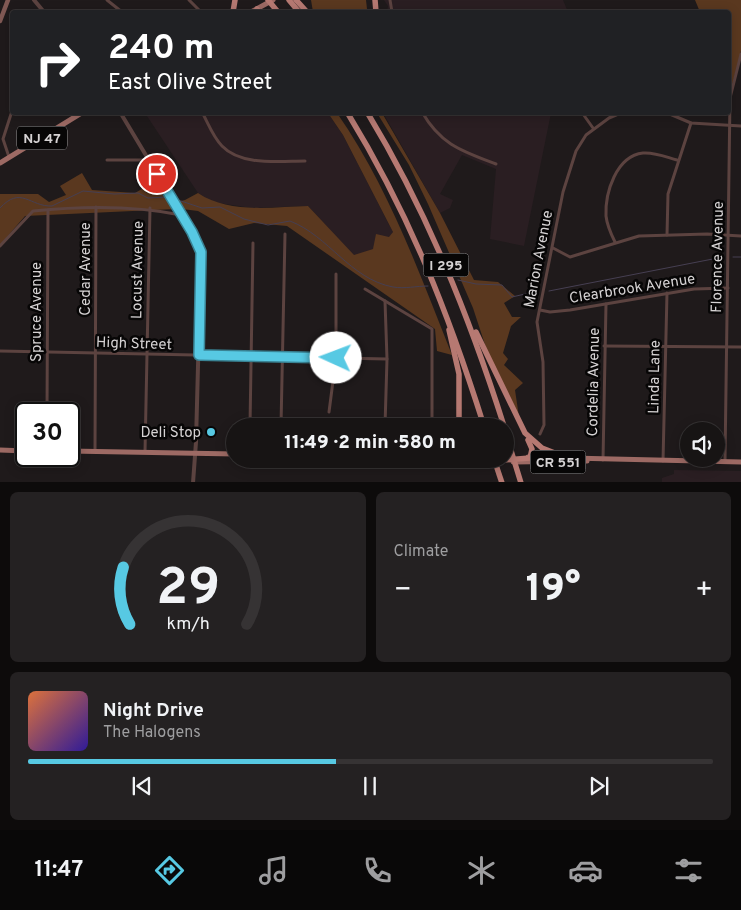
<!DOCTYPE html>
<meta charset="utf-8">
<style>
body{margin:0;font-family:Overpass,sans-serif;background:#242122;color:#f1f3f6;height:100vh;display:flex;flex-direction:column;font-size:19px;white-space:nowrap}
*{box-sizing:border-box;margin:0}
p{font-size:16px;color:#9e9ea0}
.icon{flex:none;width:28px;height:28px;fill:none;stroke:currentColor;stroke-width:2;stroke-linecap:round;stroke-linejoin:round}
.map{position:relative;height:482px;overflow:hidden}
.drawer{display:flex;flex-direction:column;gap:10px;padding:10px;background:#0d0b0b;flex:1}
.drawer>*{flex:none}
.top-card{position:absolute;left:10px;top:10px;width:721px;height:105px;border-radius:5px;box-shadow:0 2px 12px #0003,0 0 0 1px #363334;background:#202124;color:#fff;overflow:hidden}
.buttons{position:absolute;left:680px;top:422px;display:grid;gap:10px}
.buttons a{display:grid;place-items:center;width:45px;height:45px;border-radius:50%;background:#171414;box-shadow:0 2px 12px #0003,0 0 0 1px #363334;font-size:25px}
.speed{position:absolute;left:15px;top:402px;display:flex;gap:10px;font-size:25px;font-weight:700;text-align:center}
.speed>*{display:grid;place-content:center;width:65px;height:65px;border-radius:50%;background:#171414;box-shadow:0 2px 12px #0003,0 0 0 1px #363334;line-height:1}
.speed .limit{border:2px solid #111;border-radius:8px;background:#fff;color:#111}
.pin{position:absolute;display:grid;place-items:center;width:42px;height:42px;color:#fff;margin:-21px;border:2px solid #fff;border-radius:50%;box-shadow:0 1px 5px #0007}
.me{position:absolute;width:55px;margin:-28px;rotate:272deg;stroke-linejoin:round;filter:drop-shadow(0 0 4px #0008)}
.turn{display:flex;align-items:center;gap:18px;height:105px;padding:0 15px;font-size:22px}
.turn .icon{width:65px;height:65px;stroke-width:2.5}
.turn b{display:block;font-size:35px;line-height:42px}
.big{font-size:38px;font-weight:800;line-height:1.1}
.drawer .tile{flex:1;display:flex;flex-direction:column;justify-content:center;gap:8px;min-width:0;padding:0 18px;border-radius:8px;background:#242122}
.drawer .dial{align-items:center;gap:0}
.dial svg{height:130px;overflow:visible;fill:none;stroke:#363334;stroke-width:7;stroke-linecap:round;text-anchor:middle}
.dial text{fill:#f1f3f6;stroke:none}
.song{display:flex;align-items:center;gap:15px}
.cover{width:60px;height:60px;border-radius:8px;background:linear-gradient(135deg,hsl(20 70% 55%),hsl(250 70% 35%))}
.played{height:5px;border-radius:2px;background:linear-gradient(90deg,#57c9e3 45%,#363334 45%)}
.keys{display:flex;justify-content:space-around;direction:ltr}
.heat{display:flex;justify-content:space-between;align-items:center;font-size:28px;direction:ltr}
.drawer .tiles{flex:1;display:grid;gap:10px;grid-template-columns:1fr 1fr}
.tile:last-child{grid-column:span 2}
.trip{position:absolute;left:226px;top:418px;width:288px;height:50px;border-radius:25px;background:#171414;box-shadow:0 2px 12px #0003,0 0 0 1px #363334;font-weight:800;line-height:50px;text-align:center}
.dock{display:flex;height:80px;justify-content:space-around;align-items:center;background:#090808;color:#9e9ea0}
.dock .icon{width:35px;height:35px}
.dock .current{color:#57c9e3}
.dock b{font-size:22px;color:#f1f3f6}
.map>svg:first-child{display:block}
.built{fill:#2a1e22}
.green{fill:#5a381f}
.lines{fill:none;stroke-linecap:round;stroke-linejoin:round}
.stream{stroke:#463f52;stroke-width:1}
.minor{stroke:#5c4340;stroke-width:3}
.tertiary{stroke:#5c4340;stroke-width:4}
.secondary{stroke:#815954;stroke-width:4.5}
.primary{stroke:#9d6a64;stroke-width:5}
.motorway{stroke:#b67972;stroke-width:5.5}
.route-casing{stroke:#398394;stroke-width:12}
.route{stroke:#57c9e3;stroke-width:9}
.poi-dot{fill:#57c9e3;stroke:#070606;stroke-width:2}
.labels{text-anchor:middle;stroke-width:5;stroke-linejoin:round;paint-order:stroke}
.shield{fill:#070606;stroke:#979596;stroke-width:1}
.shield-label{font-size:14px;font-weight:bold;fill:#d5d2d3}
.street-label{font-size:15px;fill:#d5d2d3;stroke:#070606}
.poi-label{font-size:15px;fill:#d5d2d3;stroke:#070606;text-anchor:end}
</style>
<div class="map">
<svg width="741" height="483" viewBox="0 0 741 483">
<rect width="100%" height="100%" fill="#1f1a1b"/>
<!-- built -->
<g class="built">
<polygon points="384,0 563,0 568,12 387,12 388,6"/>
<polygon points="247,112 328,113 343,135 393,232 390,237 373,249 354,256 308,206 252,208 211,202 198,193 145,113"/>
<polygon points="383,113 551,113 524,246 490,239 496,169 462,155 440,194 453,200 450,208 440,213"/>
<polygon points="674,470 741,471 741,482 662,482 662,478 674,474"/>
</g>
<!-- green -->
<g class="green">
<polygon points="311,0 366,0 367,9 356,10 356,12 313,12"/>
<polygon points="695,0 741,0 741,51 730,93 729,12 700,12"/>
<path d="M 328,113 L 337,113 C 388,186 419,272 452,355 L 437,351 L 435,329 L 287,226 L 254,223 L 229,229 L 198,211 L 182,209 L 177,202 L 185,200 L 198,193 C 229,214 272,207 308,206 L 354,255 L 373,249 L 376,234 L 389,237 L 393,232 L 343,135 Z"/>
<polygon points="377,113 382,113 440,213 474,280 498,282 515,296 504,303 512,317 521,317 511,326 503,353 508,359 504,365 523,383 515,390 519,417 495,375 473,308 428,204 409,165"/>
<polygon points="82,173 92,190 135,193 159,179 176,209 25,216 0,245 0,194 38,194 49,202 66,195 60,186"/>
</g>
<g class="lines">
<!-- stream -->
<g class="stream">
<path d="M 175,199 L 202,208 L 220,207 L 244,219 L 268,225 L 290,221 C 329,236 350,279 393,287 C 405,289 416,286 428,286"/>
<path d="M 0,208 C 21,185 30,207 52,206 L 83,191 L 114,194 L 138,193 L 148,198 L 167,197"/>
<polyline points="733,257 741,257"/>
<polyline points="458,280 476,284 502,285 512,297 538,291"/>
<polyline points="549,291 723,257"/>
</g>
<!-- minor -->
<g class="minor">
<polyline points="107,0 122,12"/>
<polyline points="189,0 201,12"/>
<polyline points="390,0 392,12"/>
<path d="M 202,112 C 208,123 213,137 222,146 C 241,166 279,161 305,161"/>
<path d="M 422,112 C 441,145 462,151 496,164"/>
<polyline points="665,112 691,123 741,126"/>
<polyline points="583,114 593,128"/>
<polyline points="9,157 3,139 12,111"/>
<polyline points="107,160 148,160"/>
<polyline points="667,235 668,194 691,123"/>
<path d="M 615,242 C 611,234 607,225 606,216 C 605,193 616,156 643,153 C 655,152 666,157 677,160"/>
<path d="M 0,246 L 33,211 C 83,206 132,205 181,215"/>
<polyline points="553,248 570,257 639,236 707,234 741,236"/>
<polyline points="365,289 432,329 432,418 428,422 385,422"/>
<polyline points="540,310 550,312 570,310 694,289 728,288"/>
<polyline points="604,346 741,347"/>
<polyline points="0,351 387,359"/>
<polyline points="329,412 336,358 336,274"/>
<polyline points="47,414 48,210"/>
<polyline points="250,426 253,243"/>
<polyline points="281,426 285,234"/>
<polyline points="385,426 387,359 385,301"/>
<polyline points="540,434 544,425 543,362 537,322 563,192 576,151 586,135 609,118 623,112"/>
<polyline points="95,451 96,207"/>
<polyline points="145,452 150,208"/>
<polyline points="603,460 606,304"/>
<polyline points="663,461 667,293"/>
<polyline points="725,461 730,98 741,54"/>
</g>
<!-- tertiary -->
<g class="tertiary">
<polyline points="34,0 44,12"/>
<polyline points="120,112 192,232 201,252 196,442 193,483"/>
</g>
<!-- secondary -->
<polyline class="secondary" points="0,21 8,0"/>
<!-- primary -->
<g class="primary">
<polyline points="251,12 273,0"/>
<polyline points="0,163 83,112"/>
<polyline points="0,450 26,451"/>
<polyline points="69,451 235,454"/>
<polyline points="528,457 741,462"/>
<polyline points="419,459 494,461"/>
<polyline points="513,462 587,461"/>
</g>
<!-- motorway -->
<g class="motorway">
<polyline points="268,0 278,12"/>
<polyline points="289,0 299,12"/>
<polyline points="296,0 307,12"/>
<polyline points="375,0 376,12"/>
<polyline points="233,12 235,0"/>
<polyline points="255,12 257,9"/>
<path d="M 347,112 C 410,215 448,312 484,426"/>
<path d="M 367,112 C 427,211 469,316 504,426"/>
<polyline points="449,330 459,374 459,426"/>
<polyline points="476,332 525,433 542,448 565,457"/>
<polyline points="505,431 521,483"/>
<polyline points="463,459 468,461"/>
<polyline points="494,459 502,483"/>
<polyline points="492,461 530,458 532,449 528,440"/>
</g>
</g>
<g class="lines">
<defs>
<polyline id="route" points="157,174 192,232 201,252 199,355 336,358"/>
</defs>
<!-- route casing -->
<use href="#route" class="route-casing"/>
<!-- route -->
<use href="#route" class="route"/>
</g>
<!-- markers -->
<circle class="poi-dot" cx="211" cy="432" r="5"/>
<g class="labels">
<!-- shield labels -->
<g class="shield">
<rect x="17" y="126.5" width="50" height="23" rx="4"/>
<rect x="423.5" y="253.5" width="45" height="23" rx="4"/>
<rect x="530.5" y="450.5" width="55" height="23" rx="4"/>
</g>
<g class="shield-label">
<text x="42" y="143">NJ 47</text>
<text x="446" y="270">I 295</text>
<text x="558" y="467">CR 551</text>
</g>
<!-- street labels -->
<g class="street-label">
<text transform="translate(717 257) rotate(-89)" y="5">Florence Avenue</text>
<text transform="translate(538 259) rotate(-79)" y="5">Marion Avenue</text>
<text transform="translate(85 269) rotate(-90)" y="5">Cedar Avenue</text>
<text transform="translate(137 270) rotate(-89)" y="5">Locust Avenue</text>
<text transform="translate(632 288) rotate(-9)" y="5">Clearbrook Avenue</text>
<text transform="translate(36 312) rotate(-90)" y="5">Spruce Avenue</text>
<text transform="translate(134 343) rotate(2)" y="5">High Street</text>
<text transform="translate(654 377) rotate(-89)" y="5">Linda Lane</text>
<text transform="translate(593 382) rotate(-89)" y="5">Cordelia Avenue</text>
</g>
<!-- poi labels -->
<g class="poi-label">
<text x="201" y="437">Deli Stop</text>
</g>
</g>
</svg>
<div class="buttons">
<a><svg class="icon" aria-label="sound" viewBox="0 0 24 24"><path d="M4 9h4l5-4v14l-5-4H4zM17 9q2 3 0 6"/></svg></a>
</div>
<div class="speed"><div class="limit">30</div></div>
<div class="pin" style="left:157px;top:174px;background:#d93025"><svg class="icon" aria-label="arrive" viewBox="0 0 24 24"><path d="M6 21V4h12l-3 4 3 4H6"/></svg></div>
<svg class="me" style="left:336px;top:358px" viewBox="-20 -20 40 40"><circle r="19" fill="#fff"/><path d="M0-13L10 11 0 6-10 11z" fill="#57c9e3"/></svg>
<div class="trip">11:49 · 2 min · 580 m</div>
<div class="top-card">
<div class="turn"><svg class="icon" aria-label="right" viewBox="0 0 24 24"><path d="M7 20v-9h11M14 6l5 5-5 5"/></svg><div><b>240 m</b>East Olive Street</div></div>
</div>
</div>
<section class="drawer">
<div class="tiles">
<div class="tile dial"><svg viewBox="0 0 100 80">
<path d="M14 69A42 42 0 1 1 86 69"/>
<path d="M14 69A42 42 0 0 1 10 34" stroke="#57c9e3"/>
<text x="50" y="56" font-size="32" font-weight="700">29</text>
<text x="50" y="72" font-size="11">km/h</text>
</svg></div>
<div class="tile"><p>Climate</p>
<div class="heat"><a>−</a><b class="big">19°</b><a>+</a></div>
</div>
<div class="tile">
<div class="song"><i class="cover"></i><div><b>Night Drive</b><p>The Halogens</p></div></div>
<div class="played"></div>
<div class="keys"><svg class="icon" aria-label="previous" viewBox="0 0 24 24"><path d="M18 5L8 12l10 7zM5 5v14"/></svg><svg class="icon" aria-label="pause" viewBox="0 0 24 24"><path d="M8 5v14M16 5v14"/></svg><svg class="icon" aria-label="next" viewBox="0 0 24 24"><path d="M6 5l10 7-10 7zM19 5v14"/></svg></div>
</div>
</div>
</section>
<nav class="dock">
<b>11:47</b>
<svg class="icon current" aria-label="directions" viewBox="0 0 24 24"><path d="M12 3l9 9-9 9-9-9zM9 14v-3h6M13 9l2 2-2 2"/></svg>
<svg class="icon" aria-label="music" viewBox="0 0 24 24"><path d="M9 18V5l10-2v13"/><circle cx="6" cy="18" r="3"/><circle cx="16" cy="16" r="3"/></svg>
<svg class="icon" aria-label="phone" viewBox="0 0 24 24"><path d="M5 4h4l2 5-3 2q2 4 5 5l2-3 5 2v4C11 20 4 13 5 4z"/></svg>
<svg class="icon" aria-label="climate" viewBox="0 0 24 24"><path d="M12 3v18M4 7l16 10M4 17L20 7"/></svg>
<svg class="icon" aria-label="car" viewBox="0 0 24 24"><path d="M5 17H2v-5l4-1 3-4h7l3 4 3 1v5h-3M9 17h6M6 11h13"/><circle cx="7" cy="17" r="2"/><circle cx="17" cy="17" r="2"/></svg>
<svg class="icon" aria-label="filters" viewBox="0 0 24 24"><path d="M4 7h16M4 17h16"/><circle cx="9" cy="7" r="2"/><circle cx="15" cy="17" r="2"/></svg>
</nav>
